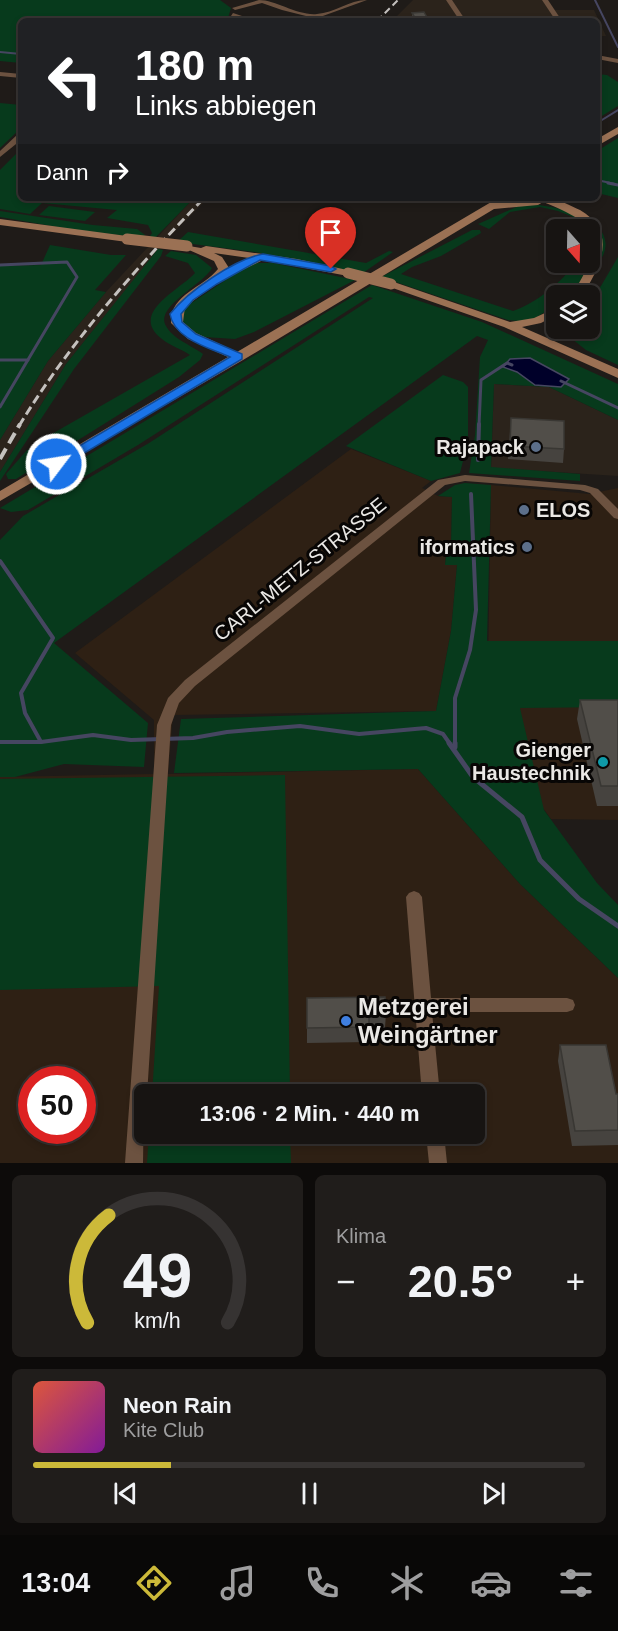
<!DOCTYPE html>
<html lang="de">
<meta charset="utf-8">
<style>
body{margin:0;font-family:Arial,sans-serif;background:#201d1b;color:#f1f3f6;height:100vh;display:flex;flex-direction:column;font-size:22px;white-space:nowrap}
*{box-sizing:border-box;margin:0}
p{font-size:20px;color:#9e9e9f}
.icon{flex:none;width:33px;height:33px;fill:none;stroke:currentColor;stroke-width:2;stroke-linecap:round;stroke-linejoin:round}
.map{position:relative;height:1163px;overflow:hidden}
.sheet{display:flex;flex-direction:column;gap:12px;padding:12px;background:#0d0b0a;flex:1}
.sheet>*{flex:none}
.hud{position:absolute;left:18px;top:18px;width:582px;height:183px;border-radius:9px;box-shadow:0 3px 9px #0003,0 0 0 2px #363332;background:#202124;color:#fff;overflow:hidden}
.needle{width:39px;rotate:160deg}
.buttons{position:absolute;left:546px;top:219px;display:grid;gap:12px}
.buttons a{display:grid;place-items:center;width:54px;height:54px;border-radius:9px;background:#171412;box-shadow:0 3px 9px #0003,0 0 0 2px #363332;font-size:30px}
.speed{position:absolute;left:18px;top:1066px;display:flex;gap:12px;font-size:30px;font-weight:700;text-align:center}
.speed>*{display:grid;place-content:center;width:78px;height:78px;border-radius:50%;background:#171412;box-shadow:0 3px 9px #0003,0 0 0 2px #363332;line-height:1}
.speed .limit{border:9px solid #d22;background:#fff;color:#111}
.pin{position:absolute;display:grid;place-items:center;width:51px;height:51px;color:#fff;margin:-62px -26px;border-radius:50% 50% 50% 0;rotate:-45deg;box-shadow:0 0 6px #0007}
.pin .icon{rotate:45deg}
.me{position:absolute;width:66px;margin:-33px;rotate:59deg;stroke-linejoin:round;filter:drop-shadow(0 0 4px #0008)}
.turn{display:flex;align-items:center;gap:21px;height:126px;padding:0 18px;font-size:27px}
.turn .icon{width:78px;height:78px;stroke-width:2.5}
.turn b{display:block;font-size:42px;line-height:51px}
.then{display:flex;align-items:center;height:57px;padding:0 18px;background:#0003;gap:12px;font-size:22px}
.big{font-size:45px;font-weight:800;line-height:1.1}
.sheet .tile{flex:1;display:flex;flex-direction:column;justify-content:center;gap:9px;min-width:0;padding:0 21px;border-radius:9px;background:#201d1b}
.sheet .dial{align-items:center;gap:0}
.dial svg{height:156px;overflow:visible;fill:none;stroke:#363332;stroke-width:7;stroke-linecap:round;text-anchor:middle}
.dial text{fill:#f1f3f6;stroke:none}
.song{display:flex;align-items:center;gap:18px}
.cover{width:72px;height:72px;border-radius:9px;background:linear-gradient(135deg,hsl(10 70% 55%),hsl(290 70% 35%))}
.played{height:6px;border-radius:3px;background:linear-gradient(90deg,#ccb939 25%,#363332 25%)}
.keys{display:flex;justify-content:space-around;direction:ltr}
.heat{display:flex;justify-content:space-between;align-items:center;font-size:33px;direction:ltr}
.sheet .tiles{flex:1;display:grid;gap:12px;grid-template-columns:1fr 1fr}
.tile:last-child{grid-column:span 2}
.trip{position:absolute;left:134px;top:1084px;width:351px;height:60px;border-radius:9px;background:#171412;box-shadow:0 3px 9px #0003,0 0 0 2px #363332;font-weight:800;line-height:60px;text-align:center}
.dock{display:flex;height:96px;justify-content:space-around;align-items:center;background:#090807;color:#9e9e9f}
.dock .icon{width:42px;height:42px}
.dock .selected{color:#ccb939}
.dock b{font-size:27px;color:#f1f3f6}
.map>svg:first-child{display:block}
.built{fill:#2b231b}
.industrial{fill:#2e2014;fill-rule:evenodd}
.green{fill:#073a1c}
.water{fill:#000029;stroke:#464661;stroke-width:1.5}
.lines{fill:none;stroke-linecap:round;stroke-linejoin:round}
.stream-far3{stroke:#464661;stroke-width:2}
.stream-far2{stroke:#464661;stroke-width:3}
.stream-far1{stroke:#464661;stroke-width:4}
.stream{stroke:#464661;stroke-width:5}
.street{fill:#6c5240;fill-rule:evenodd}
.secondary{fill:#9b7154;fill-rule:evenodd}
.rail-far2{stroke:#c4c1be;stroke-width:2;stroke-dasharray:7 4;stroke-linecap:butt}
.rail-far1{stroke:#c4c1be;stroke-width:3;stroke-dasharray:9 4.5;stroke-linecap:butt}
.rail{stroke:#c4c1be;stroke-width:4;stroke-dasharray:12 6;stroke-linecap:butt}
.secondary-bridge{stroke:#9b7154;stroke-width:11}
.wall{fill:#46433f}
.building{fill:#514e49;stroke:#393733;stroke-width:1.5}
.route{fill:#1a73e8;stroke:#114b97;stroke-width:1.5}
.service-dot{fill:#5c6f8a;stroke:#080605;stroke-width:2}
.culture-dot{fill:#0f9aa8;stroke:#080605;stroke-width:2}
.shop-dot{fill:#3f7fe0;stroke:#080605;stroke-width:2}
.labels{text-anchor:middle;stroke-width:6;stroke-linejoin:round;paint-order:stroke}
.poi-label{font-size:20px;font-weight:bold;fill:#eae8e5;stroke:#080605;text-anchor:end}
.street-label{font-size:20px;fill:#eae8e5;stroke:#080605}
.near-poi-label{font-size:24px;font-weight:bold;fill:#eae8e5;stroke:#080605;text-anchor:start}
</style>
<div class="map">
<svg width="618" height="1163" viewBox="0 0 618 1163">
<rect width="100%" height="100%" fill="#1f1b18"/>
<!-- built -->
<g class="built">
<polygon points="413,0 543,0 549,10 594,10 606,36 597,36 597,21 392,21"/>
<polygon points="194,198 208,198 166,240 66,364 0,472 0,440 48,361 106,292"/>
<polygon points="494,384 549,387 618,420 618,476 491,468"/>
</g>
<!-- industrial -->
<g class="industrial">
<path d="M 351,449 L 431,481 L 422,488 L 438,496 L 452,497 L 451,546 L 447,546 L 445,564 L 457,565 L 451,631 L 436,711 L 173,715 L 168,774 L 418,769 L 520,884 L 618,978 L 618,1163 L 0,1163 L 0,777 L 154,774 L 154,720 L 75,653 ZM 32,1080 L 82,1080 L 82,1131 L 32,1131 ZM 144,1095 L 474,1095 L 474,1134 L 144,1134 Z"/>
<polygon points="491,485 589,494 618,488 618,820 551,819 487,731"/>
</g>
<!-- green -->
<g class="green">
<polygon points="0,0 220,0 231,8 228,18 224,21 21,21 21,63 0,61"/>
<polygon points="597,74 607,75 618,82 618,106 597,119"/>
<polygon points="0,103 21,105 21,128 0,148"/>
<polygon points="618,138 618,198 597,193 597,151"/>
<polygon points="21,149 21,198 194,198 154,239 149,238 152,233 148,225 107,218 117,210 42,203 30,214 0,209 0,170"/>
<path d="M 523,204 C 547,204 617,215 604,253 C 598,270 581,284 568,295 L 556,296 L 556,305 L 529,322 L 508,320 L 381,277 L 472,230 L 480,230 L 481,233 L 441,256 L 412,267 L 401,274 L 513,311 C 538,302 560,283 576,263 L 590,262 L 590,230 L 576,218 L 558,211 L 540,207 L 510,212 L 489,229 L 478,224 Z"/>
<polygon points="49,206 95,212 85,221 39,215"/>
<polygon points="0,211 93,225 137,229 145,235 144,238 69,229 0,217"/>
<polygon points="188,232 366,263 389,251 393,252 363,273 255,252 177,242"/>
<polygon points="50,245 111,255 126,255 95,290 106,292 48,361 0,440 0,266 41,265"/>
<polygon points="158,249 163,250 161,256 74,369 0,481 0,472 66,364"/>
<path d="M 171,251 L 196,255 L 212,268 C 204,284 154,307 166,326 C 173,339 191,345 203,354 L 200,360 L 179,377 L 16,479 L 8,479 L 6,474 L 27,450 L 36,447 L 43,439 L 190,355 C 182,349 170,346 162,339 C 128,313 180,290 195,273 L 188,263 L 165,256 Z"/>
<polygon points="618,257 618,365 586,350 562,331 563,329 590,328 590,298 601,286"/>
<polygon points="251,263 273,263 355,280 254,332 235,339 204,337 195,333 181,320 182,311 187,306"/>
<polygon points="372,285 482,322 618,384 618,420 549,387 494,384 491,467 580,474 580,481 469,473 475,435 480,357 488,340 477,336 54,643 148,723 144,767 64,764 15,777 0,777 0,540 23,516 149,443 373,298 369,297 138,445 28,510 11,512 0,508"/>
<polygon points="443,375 463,382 468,387 468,441 460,473 431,481 346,446"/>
<polygon points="465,483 491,485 487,641 618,641 618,707 520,708 544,810 597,883 618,905 618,978 520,884 418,769 174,773 181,719 436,711 451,631 457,565 445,565 447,546 451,546 452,497 438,496 455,485"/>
<polygon points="285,775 290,1095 152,1095 159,986 0,990 0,779"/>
<polygon points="149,1134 290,1134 291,1163 147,1163"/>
</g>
<!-- water -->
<polygon class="water" points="530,358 569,379 561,387 535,385 517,372 503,367 510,359"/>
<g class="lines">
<!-- stream-far3 -->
<g class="stream-far3">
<polyline points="595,0 618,47"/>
<polyline points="0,52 21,54"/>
<polyline points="597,123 618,110"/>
<polyline points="597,180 615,184"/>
</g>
<!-- stream-far2 -->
<g class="stream-far2">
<polyline points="608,183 618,185"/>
<polyline points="0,265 67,262 77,277 0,407"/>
<polyline points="0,360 28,360"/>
<polyline points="561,381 618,408"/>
<polyline points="479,426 481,380 507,363 512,365"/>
</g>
<!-- stream-far1 -->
<g class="stream-far1">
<polyline points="478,460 479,424"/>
<polyline points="0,561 53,638 21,693 25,713 41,742"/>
<polyline points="0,742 41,742 93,735 131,740 193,738 227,732 300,726 359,734 426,728 443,734 450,744"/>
<polyline points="455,744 455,698 470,650 476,610 471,494"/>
</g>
<!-- stream -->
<g class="stream">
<polyline points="449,743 473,777 522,817 540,860 579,899 618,926"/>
<polyline points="455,743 455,747"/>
</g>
<!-- street -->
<g class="street">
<path d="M 259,0 C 276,0 298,16 317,14 C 334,13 349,0 367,0 L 309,21 L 300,21 L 310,17 L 282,10 L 262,3 L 235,10 L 232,8 Z"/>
<polygon points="446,0 452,0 466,21 460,21"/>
<polygon points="542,0 548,0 562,21 556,21"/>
<polygon points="233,13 254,20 255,21 246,21 231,16"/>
<polygon points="597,55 618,59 618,63 597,59"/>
<polygon points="0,72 21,74 21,78 0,76"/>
<polygon points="18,134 21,134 21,140 0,157 0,151"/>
<polygon points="465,475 585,485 598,489 618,509 618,519 614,518 590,493 580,490 465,481 445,485 195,686 179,703 171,725 147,1095 144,1095 143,1163 125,1163 157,725 168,698 185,680 438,480"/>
<polygon points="414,891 419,893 422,897 431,998 567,998 573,1000 575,1005 573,1010 567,1012 432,1012 440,1095 422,1095 406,897 409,893"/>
<polygon points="426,1134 444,1134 447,1163 429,1163"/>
</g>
<!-- secondary -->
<g class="secondary">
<polygon points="618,127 618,134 597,146 597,139"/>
<path d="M 498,198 L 510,198 L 505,202 C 521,201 536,196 550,198 C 560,200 571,206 580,210 C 618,232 601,266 582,296 L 571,296 C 605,242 605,226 543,202 L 538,205 L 494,209 L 243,360 L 0,501 L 0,491 L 228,357 L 188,339 L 171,323 C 170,294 203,288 218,269 L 214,261 L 189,250 L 189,246 L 201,248 L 206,246 L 297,259 L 352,271 L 354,273 L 348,276 L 263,260 L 218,282 L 185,307 L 183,322 L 196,333 L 237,352 ZM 214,253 L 249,258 L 229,268 L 222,257 Z"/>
<polygon points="0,219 127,236 132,239 127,242 0,225"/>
<polygon points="391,281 510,322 534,318 556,308 556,315 541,323 522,327 618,369 618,378 504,327 387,286 387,282"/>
</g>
<!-- rail-far2 -->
<polyline class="rail-far2" points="377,21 398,0"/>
<!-- rail-far1 -->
<path class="rail-far1" d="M 19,426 C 70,342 136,268 204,198"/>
<!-- rail -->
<polyline class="rail" points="0,459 20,424"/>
<!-- secondary-bridge -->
<g class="secondary-bridge">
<polyline points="127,239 187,246"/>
<polyline points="348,273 391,284"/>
</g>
</g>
<!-- wall -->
<g class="wall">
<polygon points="412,13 429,21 412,21"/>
<polygon points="511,418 564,449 563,463 508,459"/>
<polygon points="580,700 618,700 618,806 597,806 577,719"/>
<polygon points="307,998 386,1013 385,1028 369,1028 369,1042 307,1043"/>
<polygon points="560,1045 616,1094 618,1094 618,1145 572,1146 558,1061"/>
</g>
<!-- building -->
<g class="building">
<polygon points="424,12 429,21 417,21 412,13"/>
<polygon points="511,418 564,421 564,449 510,446"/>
<polygon points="580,700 618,700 618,786 601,786"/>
<polygon points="385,997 386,1013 369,1013 369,1027 307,1028 307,998"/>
<polygon points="560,1045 606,1045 616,1094 618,1094 618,1130 575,1131"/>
</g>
<!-- route -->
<path class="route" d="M 263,254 L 331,266 L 336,269 L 331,272 L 260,260 L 217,284 L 193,300 L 181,314 L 182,322 L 196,334 L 242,354 L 242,359 L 61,467 L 52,467 L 52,462 L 230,357 C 210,348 174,339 170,314 C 188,291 235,259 263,254 Z"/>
<!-- markers -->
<g class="service-dot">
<circle cx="536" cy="447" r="6"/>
<circle cx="524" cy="510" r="6"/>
<circle cx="527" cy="547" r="6"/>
</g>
<circle class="culture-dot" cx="603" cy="762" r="6"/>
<circle class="shop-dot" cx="346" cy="1021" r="6"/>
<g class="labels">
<!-- poi labels -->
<g class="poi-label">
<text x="524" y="454">Rajapack</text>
<text x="536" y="517" text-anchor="start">ELOS</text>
<text x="515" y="554">iformatics</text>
<text x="591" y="757">Gienger<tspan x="591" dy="23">Haustechnik</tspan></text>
</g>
<!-- street labels -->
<g class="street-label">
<text transform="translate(300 569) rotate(-39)" y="7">CARL-METZ-STRASSE</text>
</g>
<!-- near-poi labels -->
<g class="near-poi-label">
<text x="358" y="1015">Metzgerei<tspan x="358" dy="28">Weingärtner</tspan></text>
</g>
</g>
</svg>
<div class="buttons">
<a><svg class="needle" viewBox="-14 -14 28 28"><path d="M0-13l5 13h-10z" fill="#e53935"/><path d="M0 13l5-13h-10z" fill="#9e9e9f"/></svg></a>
<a><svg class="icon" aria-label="layers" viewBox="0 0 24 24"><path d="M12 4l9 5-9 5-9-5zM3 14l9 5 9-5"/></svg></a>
</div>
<div class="speed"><div class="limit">50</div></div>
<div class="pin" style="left:331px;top:269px;background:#d93025"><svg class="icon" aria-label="arrive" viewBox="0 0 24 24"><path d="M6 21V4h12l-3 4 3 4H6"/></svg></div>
<svg class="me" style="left:56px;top:464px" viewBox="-20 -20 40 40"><circle r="17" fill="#1a73e8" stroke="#fff" stroke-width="3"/><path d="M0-11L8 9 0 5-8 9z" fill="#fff"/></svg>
<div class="trip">13:06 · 2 Min. · 440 m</div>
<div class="hud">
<div class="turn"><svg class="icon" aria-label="left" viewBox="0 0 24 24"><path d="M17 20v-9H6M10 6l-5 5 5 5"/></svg><div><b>180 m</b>Links abbiegen</div></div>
<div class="then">Dann<svg class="icon" aria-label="right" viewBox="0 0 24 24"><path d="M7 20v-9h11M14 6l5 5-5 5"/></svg></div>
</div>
</div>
<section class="sheet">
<div class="tiles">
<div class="tile dial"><svg viewBox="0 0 100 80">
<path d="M14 69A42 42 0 1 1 86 69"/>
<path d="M14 69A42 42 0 0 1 25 14" stroke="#ccb939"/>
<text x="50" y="56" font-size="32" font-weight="700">49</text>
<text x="50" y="72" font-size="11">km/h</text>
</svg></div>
<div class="tile"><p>Klima</p>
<div class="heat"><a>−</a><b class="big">20.5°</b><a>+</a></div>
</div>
<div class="tile">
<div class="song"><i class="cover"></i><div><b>Neon Rain</b><p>Kite Club</p></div></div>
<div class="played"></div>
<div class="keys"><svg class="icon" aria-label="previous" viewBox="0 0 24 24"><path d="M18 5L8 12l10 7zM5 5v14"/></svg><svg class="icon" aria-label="pause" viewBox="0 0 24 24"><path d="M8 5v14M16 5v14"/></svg><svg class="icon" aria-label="next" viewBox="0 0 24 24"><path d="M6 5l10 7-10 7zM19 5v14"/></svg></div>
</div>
</div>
</section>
<nav class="dock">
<b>13:04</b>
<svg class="icon selected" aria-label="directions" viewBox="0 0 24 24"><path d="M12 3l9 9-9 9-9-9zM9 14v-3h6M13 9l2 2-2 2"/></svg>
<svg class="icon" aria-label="music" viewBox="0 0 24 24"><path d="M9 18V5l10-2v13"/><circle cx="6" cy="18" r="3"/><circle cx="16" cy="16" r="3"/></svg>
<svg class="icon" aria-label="phone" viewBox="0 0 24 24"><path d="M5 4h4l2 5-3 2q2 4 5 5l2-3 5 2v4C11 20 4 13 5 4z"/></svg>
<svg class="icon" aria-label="climate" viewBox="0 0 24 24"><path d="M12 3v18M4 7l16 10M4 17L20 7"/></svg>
<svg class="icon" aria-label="car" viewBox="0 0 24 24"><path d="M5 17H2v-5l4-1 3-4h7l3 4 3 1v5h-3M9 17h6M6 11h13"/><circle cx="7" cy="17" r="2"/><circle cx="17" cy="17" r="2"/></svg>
<svg class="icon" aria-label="filters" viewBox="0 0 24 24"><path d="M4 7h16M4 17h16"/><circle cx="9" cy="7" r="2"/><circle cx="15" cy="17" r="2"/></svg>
</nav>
